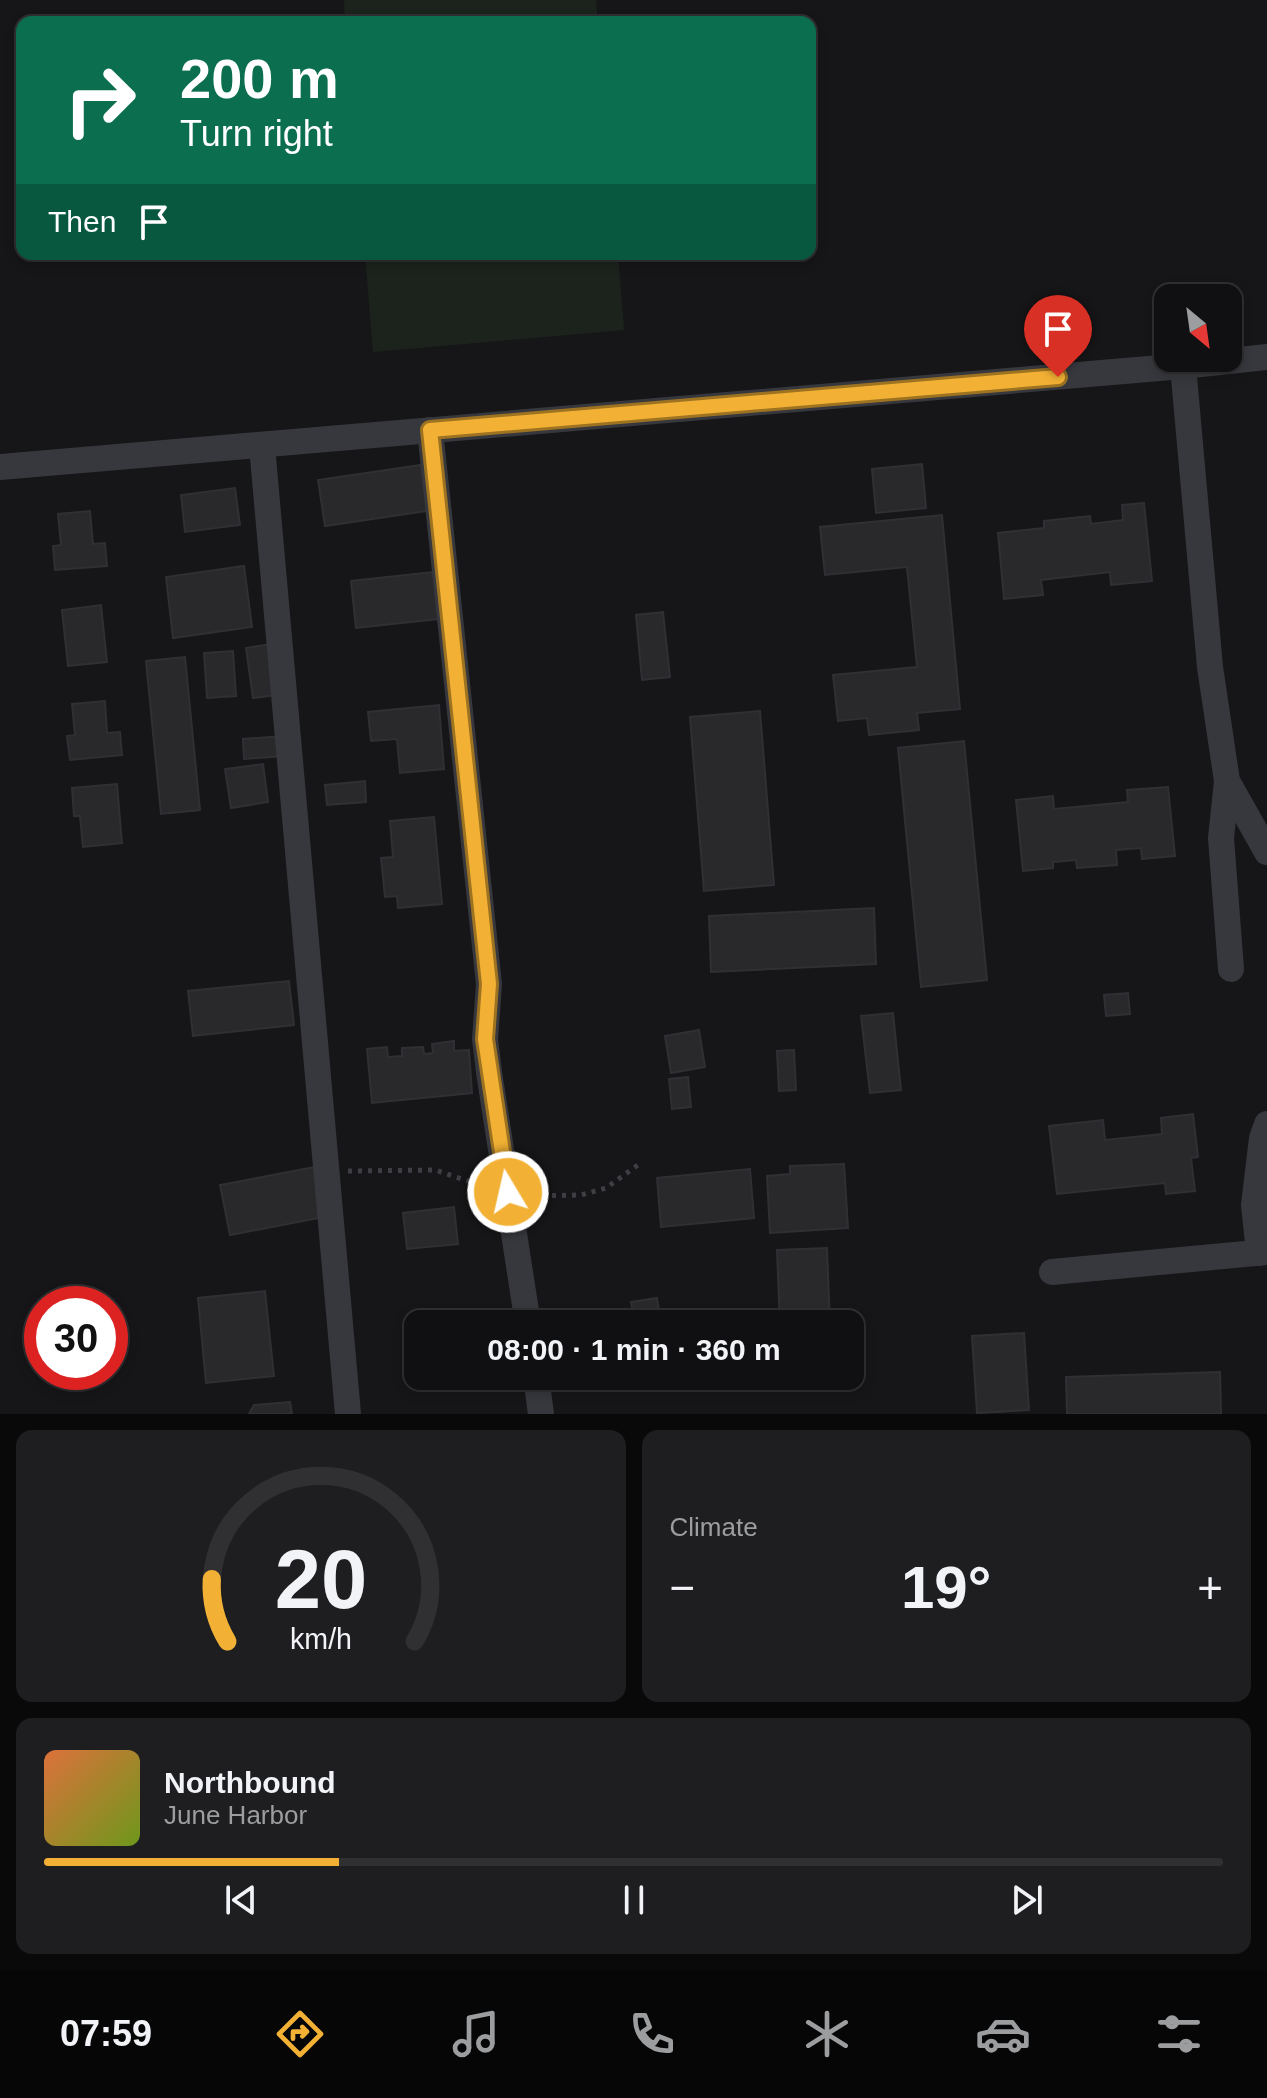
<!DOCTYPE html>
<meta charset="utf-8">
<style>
body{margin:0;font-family:Helvetica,sans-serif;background:#1e1e20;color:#f1f3f6;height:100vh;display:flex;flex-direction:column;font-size:30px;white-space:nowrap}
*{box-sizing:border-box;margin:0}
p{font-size:26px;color:#9c9d9f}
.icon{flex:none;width:44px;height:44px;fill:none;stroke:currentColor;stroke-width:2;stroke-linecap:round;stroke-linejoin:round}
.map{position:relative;height:1414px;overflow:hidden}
.panel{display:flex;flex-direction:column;gap:16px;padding:16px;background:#09090a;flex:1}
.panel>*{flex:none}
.top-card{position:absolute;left:16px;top:16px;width:800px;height:244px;border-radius:16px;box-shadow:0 4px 12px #0003,0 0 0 2px #303032;background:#0b6e4f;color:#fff;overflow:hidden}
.needle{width:52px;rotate:151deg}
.controls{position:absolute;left:1154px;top:284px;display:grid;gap:16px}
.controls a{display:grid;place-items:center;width:88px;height:88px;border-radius:16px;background:#101012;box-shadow:0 4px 12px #0003,0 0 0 2px #303032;font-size:40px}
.speed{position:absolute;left:24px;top:1286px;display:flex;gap:16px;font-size:40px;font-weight:700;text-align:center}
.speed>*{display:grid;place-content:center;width:104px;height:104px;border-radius:50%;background:#101012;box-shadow:0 4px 12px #0003,0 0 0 2px #303032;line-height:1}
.speed .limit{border:12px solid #d22;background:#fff;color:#111}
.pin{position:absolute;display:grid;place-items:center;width:68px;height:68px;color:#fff;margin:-82px -34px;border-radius:50% 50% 50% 0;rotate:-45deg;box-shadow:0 0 8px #0007}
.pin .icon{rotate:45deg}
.me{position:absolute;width:88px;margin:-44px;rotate:351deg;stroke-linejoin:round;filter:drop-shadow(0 0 6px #0008)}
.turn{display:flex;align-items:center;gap:28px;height:168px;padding:0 32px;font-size:36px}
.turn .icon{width:104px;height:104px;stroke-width:2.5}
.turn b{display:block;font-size:56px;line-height:68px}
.then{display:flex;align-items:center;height:76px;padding:0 32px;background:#0003;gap:16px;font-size:30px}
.big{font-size:60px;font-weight:600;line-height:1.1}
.panel .widget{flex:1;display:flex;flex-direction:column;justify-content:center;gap:12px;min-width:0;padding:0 28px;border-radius:16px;background:#1e1e20}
.panel .dial{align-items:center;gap:0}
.dial svg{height:208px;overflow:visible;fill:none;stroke:#303032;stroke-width:7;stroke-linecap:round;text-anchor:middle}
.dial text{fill:#f1f3f6;stroke:none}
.song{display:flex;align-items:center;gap:24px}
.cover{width:96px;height:96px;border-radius:12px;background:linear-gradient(135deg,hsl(20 70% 55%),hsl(80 70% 35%))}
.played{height:8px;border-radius:4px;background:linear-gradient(90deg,#f2b134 25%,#303032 25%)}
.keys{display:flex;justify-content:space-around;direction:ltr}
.heat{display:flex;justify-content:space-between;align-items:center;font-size:44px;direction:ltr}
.panel .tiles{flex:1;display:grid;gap:16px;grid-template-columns:1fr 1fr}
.widget:last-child{grid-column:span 2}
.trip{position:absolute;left:404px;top:1310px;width:460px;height:80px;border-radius:16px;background:#101012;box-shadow:0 4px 12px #0003,0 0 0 2px #303032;font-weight:600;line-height:80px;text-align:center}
.dock{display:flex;height:128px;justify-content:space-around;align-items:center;background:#060607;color:#9c9d9f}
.dock .icon{width:56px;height:56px}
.dock .current{color:#f2b134}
.dock b{font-size:36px;color:#f1f3f6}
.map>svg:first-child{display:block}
.green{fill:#1c231d}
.building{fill:#29292c;stroke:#303034;stroke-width:2}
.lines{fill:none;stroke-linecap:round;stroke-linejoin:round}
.path{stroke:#3d3f44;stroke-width:5;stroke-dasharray:4 6;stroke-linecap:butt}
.street{stroke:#37383d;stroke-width:26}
.route-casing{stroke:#9d7322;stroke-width:20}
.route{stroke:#f2b134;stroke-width:14}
</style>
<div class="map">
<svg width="1267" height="1414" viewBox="0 0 1267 1414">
<rect width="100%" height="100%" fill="#161618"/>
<!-- green -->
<g class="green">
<polygon points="344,0 596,0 598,22 345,22"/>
<polygon points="365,254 618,254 624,330 373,352"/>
</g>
<!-- building -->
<g class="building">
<polygon points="152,18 153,22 116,22 116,20"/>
<polygon points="922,464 926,508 876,513 872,469"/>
<polygon points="421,465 427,511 325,526 318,480"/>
<polygon points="235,488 240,525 185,532 181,495"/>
<polygon points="1144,503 1152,581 1111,585 1110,572 1041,580 1043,595 1004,599 998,533 1044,528 1044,521 1090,516 1091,524 1123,520 1122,505"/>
<polygon points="90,511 93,544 105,543 107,566 55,570 53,546 61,545 58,514"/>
<polygon points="942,515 960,709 917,713 919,730 869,735 867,718 838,721 833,675 917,667 907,567 825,575 820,527"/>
<polygon points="244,566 252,627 173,638 166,577"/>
<polygon points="433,572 438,619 356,628 351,581"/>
<polygon points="101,605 107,662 68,666 62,610"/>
<polygon points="663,612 670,677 642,680 636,615"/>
<polygon points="272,644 278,695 253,698 246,648"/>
<polygon points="233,651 236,696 207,698 204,653"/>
<polygon points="185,657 200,810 161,814 146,661"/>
<polygon points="105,701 107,733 120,732 122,755 70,760 67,736 75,735 72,704"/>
<polygon points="439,705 444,769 400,773 397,739 371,741 368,712"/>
<polygon points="760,711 774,885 704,891 690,717"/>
<polygon points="282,736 284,756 244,759 243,739"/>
<polygon points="964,741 987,980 921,987 898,748"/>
<polygon points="263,764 268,802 231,808 225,769"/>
<polygon points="365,781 366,802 327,805 325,785"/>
<polygon points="117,784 122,843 83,847 80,816 74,816 72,788"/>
<polygon points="1168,787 1175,856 1142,859 1141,848 1116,850 1117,865 1077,868 1076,860 1053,862 1053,868 1023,871 1016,800 1053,796 1054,809 1128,802 1127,790"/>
<polygon points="434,817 442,904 398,908 397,896 385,897 381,858 393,857 390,821"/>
<polygon points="874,908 876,964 711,972 709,916"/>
<polygon points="289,981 294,1025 193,1036 188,991"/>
<polygon points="1128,993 1130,1014 1106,1016 1104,995"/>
<polygon points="893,1013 901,1090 870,1093 861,1016"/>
<polygon points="699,1030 705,1067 671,1073 665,1036"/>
<polygon points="454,1041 454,1051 469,1050 472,1093 372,1103 367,1049 387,1047 388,1057 402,1056 402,1048 423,1047 424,1054 433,1053 432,1044"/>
<polygon points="794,1050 796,1090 779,1091 777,1051"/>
<polygon points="688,1077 691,1107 672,1109 669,1079"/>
<polygon points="1193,1114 1198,1157 1191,1158 1195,1191 1166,1194 1165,1183 1057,1194 1049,1126 1103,1120 1105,1140 1162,1134 1161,1118"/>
<polygon points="844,1164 848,1228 770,1233 767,1176 790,1174 790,1166"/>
<polygon points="315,1167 324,1217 230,1235 220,1185"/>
<polygon points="750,1169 754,1218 661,1227 657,1178"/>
<polygon points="454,1207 458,1244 407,1249 403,1213"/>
<polygon points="827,1248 830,1324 780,1324 777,1250"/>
<polygon points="265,1291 274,1376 206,1383 198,1298"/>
<polygon points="657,1298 661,1324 635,1324 631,1302"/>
<polygon points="1024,1333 1029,1410 977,1413 972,1336"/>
<polygon points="1220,1372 1221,1414 1067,1414 1066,1377"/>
<polygon points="290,1402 292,1414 249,1414 254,1405"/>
</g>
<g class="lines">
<!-- path -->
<g class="path">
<polyline points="348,1171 435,1170 483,1186"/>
<polyline points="532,1196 581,1195 606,1188 638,1165"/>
</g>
<!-- street -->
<g class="street">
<polyline points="1183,366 1210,667 1227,781 1267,852"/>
<polyline points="430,430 489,984 485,1039 489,1072 528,1324"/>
<polyline points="262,446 348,1414"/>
<polyline points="0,467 1183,366 1267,357"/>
<polyline points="1227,781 1221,838 1231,969"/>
<polyline points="1259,1253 1254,1205 1262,1138 1267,1124"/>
<polyline points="1052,1272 1267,1252"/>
<polyline points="536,1376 541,1414"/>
</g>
</g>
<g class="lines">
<defs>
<polyline id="route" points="508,1192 485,1039 489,984 430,430 1058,377"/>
</defs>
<!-- route casing -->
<use href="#route" class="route-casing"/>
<!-- route -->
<use href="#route" class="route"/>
</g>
</svg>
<div class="controls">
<a><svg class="needle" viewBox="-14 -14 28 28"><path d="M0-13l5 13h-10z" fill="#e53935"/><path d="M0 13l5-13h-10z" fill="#9c9d9f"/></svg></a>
</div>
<div class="speed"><div class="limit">30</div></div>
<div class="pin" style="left:1058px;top:377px;background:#d93025"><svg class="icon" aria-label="arrive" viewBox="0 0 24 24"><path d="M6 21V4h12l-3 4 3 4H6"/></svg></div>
<svg class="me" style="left:508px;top:1192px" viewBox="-20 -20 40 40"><circle r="17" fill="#f2b134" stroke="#fff" stroke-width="3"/><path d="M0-11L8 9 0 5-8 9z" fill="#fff"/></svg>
<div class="trip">08:00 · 1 min · 360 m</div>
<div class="top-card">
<div class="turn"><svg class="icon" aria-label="right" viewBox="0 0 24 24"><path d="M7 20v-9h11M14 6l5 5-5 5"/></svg><div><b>200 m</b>Turn right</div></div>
<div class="then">Then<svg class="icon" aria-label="arrive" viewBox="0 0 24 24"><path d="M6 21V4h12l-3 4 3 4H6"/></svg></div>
</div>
</div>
<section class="panel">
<div class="tiles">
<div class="widget dial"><svg viewBox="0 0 100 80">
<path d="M14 69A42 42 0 1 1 86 69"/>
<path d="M14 69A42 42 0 0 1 8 45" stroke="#f2b134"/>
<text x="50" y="56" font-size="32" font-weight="700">20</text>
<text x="50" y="72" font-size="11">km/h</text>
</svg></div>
<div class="widget"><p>Climate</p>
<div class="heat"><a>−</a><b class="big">19°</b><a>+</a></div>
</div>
<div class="widget">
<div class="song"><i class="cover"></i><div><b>Northbound</b><p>June Harbor</p></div></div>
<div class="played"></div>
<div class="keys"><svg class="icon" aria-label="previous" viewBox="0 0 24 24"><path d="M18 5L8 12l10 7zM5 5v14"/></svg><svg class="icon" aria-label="pause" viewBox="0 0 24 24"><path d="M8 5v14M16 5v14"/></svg><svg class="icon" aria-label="next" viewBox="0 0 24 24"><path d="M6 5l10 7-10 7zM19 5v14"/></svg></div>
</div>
</div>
</section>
<nav class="dock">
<b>07:59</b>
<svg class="icon current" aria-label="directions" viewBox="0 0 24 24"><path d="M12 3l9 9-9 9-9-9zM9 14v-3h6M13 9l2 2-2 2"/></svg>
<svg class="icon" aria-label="music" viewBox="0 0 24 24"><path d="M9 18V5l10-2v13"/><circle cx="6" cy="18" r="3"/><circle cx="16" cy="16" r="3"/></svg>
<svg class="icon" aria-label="phone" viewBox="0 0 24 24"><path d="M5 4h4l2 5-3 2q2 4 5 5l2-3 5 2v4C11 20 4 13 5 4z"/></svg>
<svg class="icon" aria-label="climate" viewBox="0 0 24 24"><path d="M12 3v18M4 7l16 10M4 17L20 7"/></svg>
<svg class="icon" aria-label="car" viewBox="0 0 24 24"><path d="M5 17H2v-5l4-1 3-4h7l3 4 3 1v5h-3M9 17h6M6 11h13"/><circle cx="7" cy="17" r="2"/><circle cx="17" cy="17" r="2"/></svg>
<svg class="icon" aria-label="filters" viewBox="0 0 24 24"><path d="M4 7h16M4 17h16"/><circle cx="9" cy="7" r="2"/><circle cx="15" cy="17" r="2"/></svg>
</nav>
